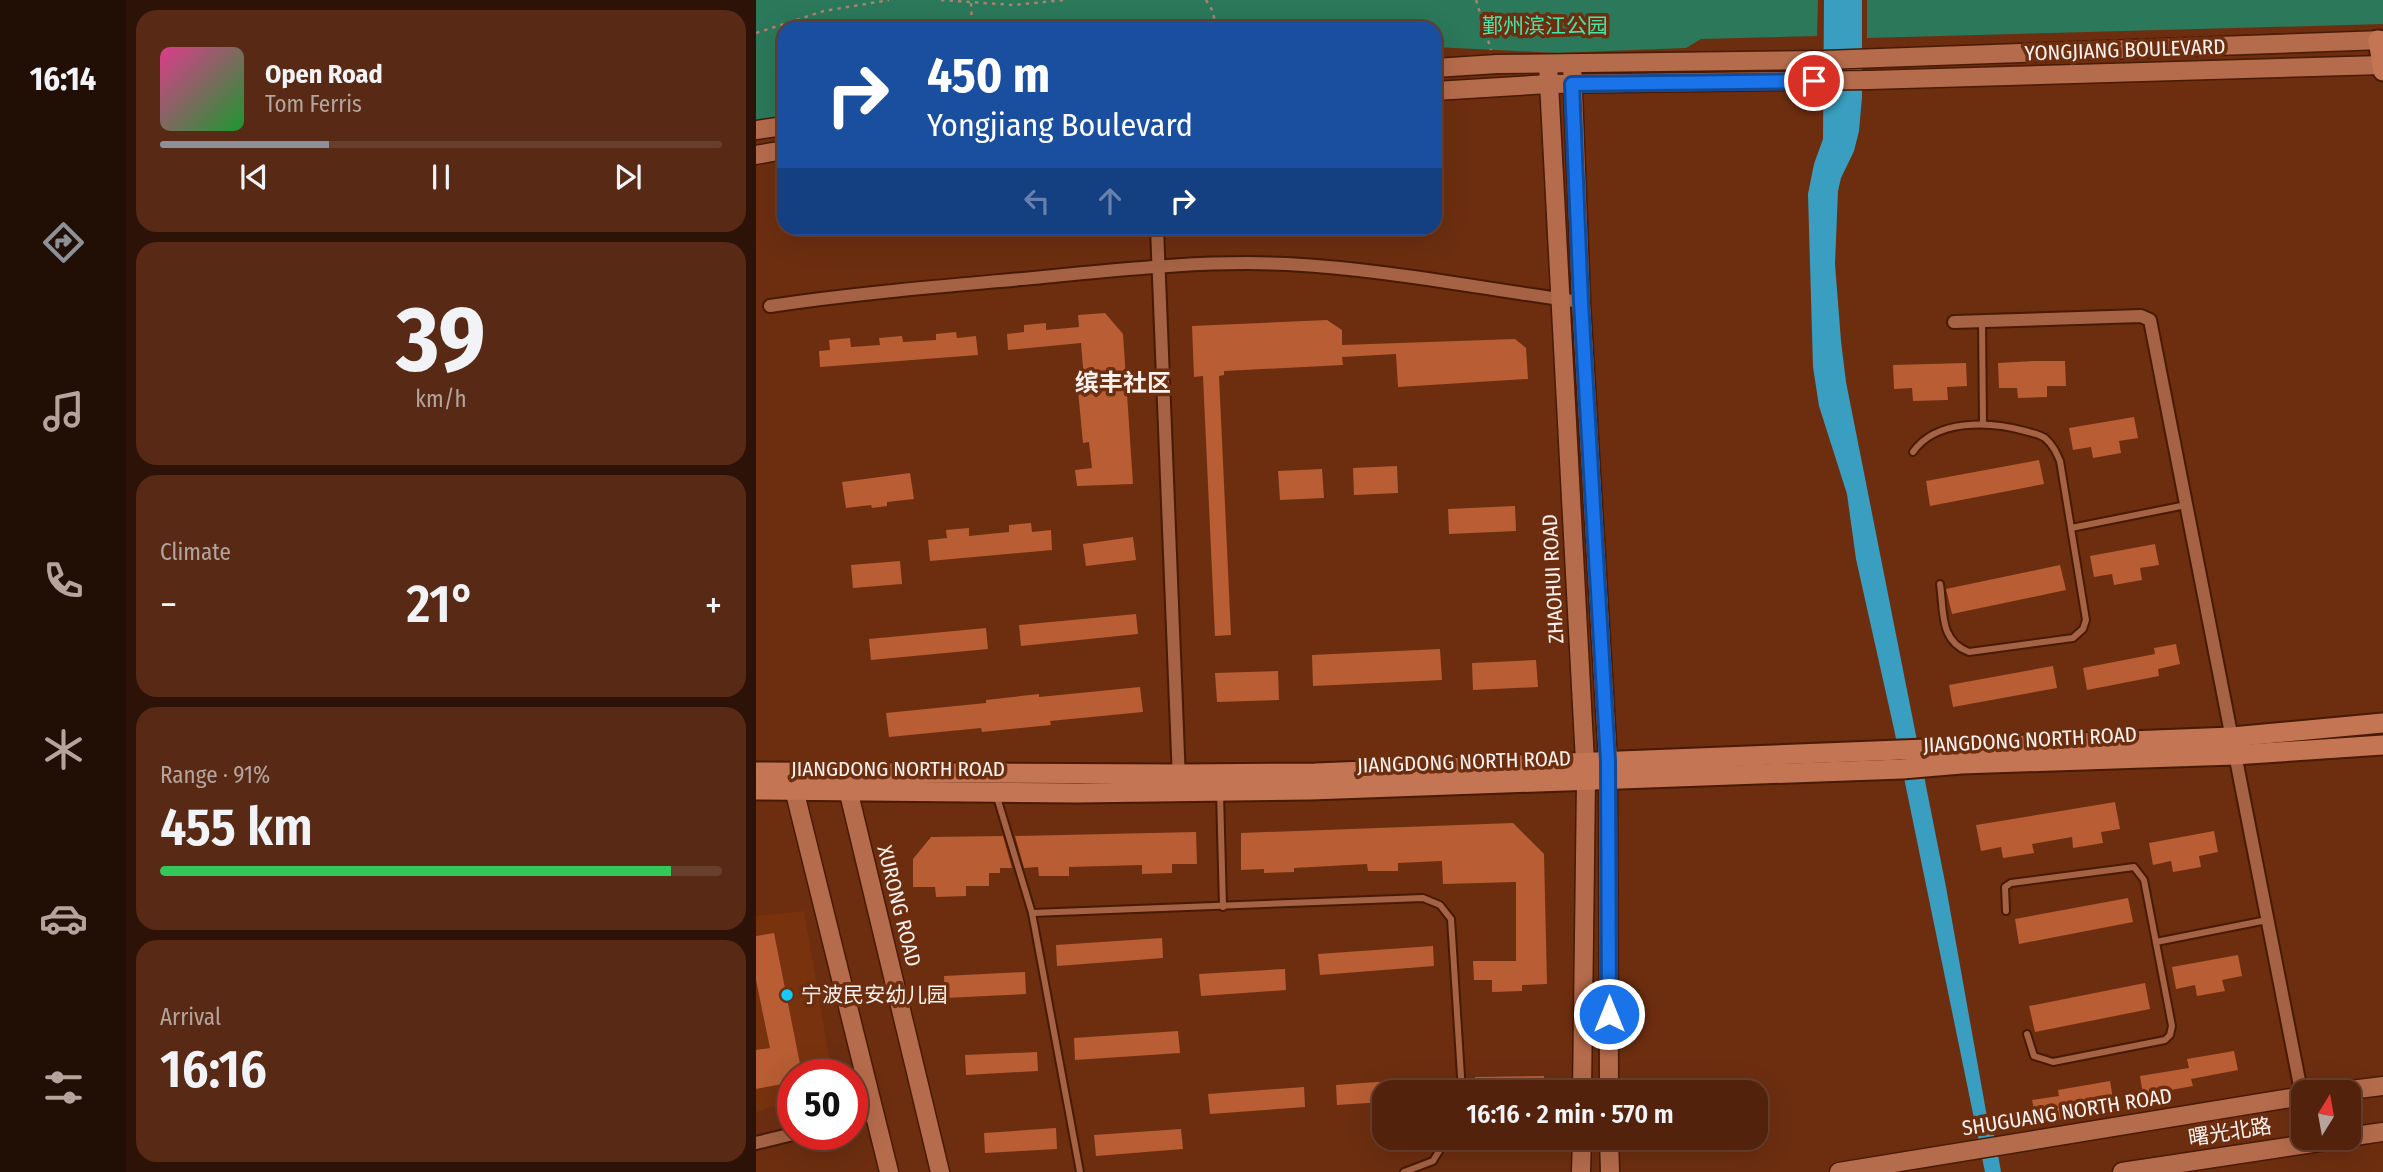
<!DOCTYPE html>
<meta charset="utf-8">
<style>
body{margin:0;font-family:"Fira Sans Condensed","Noto Sans SC",sans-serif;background:#582a15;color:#f1f3f6;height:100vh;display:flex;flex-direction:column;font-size:26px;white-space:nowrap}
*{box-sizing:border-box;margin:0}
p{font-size:23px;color:#b5a49d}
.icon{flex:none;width:38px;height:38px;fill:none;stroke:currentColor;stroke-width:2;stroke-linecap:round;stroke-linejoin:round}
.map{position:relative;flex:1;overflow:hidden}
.panel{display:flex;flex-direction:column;gap:10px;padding:10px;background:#2d1307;width:630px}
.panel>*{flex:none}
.top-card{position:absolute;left:21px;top:21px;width:665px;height:214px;border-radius:21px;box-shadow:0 7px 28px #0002,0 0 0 2px #683f2d;background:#1a4fa0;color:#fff;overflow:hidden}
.needle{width:46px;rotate:11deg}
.buttons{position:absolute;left:1535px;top:1080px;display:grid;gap:14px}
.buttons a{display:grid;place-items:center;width:70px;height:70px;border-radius:14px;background:#52220c;box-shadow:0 7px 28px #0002,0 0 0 2px #683f2d;font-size:35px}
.speed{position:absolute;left:21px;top:1059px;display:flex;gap:14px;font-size:35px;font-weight:700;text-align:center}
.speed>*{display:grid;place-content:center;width:91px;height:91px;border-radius:50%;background:#52220c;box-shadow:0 7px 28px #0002,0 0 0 2px #683f2d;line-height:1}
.speed .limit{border:10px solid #d22;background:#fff;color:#111}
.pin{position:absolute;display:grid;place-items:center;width:60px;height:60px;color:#fff;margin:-30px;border:4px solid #fff;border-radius:50%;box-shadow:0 2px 7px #0007}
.me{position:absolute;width:77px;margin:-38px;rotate:0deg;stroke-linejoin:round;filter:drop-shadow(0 0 5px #0008)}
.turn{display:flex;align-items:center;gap:24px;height:147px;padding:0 35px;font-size:32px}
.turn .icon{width:91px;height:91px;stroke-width:2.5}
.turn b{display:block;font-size:49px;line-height:60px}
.lanes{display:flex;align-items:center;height:66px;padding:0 35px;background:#0003;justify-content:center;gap:35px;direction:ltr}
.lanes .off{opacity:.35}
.big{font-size:52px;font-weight:600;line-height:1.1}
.panel .tile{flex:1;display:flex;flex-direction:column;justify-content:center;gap:10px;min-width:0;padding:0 24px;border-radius:21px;background:#582a15}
.panel .dial{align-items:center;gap:0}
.dial b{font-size:91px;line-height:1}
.song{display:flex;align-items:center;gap:21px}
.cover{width:84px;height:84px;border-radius:10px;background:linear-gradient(135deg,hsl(330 70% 55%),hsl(130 70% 35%))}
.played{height:7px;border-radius:4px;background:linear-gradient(90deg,#8c9099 30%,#683f2d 30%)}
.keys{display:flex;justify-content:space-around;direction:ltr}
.heat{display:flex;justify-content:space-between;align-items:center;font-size:38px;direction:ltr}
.charge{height:10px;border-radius:5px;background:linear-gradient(90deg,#34c759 91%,#683f2d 0)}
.trip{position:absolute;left:616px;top:1080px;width:396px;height:70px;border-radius:21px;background:#52220c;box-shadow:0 7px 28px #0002,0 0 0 2px #683f2d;font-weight:600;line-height:70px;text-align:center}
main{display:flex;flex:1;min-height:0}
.dock{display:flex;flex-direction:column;width:126px;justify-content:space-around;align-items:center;background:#210e05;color:#b5a49d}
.dock .icon{width:49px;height:49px}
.dock .active{color:#8c9099}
.dock b{font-size:32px;color:#f1f3f6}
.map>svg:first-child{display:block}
.built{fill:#78320e}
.green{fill:#2c785a}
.water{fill:#399ec0}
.building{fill:#b85d34}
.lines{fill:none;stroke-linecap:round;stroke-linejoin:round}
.lane-casing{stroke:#481a03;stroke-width:10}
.street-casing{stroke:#481a03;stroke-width:16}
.secondary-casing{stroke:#481a03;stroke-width:21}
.primary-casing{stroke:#481a03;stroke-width:23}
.path{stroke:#aa8270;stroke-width:2.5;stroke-dasharray:3.5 5;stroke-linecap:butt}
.lane{stroke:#a56244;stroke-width:6}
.street{stroke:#a56244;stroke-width:12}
.secondary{stroke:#b56c4c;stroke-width:18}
.primary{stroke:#c47553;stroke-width:19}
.route-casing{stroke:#114b97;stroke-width:18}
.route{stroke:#1a73e8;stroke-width:12}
.poi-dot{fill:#14cafb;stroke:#6d2e10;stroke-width:2.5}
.labels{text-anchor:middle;stroke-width:7;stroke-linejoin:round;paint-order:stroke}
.park-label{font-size:21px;fill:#42e8ab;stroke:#6d2e10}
.street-label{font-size:21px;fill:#fbf2ef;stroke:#6d2e10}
.poi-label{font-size:21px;fill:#fbf2ef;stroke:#6d2e10;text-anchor:start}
.quarter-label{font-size:24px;font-weight:bold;fill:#fbf2ef;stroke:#6d2e10}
</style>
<main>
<nav class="dock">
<b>16:14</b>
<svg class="icon active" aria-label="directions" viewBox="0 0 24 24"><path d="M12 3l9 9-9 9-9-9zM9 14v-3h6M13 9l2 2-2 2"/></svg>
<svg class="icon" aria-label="music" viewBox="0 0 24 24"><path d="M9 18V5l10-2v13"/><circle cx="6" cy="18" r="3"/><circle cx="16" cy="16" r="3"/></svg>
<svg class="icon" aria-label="phone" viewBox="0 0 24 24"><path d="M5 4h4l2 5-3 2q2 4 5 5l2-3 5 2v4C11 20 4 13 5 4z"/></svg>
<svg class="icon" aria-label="climate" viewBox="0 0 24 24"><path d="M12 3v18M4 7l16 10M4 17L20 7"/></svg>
<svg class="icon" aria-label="car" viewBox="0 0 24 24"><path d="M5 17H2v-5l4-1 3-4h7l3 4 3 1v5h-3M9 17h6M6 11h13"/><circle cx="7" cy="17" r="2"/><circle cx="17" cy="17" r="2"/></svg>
<svg class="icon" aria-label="filters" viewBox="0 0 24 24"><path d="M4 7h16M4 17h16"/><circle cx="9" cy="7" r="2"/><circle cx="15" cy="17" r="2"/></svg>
</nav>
<section class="panel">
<div class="tile">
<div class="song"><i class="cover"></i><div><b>Open Road</b><p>Tom Ferris</p></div></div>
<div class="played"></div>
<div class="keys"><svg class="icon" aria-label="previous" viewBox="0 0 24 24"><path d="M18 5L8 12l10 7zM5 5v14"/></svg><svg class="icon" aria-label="pause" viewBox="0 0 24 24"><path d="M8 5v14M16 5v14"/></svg><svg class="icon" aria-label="next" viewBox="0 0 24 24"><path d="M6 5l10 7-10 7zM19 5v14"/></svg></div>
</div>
<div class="tile dial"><b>39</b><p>km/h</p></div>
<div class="tile"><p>Climate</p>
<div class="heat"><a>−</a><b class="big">21°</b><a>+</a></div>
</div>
<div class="tile"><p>Range · 91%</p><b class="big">455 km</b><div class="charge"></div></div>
<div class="tile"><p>Arrival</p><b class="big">16:16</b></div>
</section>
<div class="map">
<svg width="1627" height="1172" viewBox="0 0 1627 1172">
<rect width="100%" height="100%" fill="#6d2e10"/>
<!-- built -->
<polygon class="built" points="48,911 76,1074 37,1074 37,1101 0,1112 0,916"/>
<!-- green -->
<g class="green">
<polygon points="0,0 1062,0 1061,36 945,39 930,48 802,53 679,47 679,28 28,28 28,117 0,121"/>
<polygon points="1111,0 1627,0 1627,24 1111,38"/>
</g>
<!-- water -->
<polygon class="water" points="1068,0 1106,0 1106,97 1103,131 1098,151 1085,178 1082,191 1079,264 1085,341 1090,382 1190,887 1233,1128 1239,1137 1245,1172 1229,1172 1138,729 1100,559 1091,494 1063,406 1057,367 1052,194 1058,164 1067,139"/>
<!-- building -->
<g class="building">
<polygon points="349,313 367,334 377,484 321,486 319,470 336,468 333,442 327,443 321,380 328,379 325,343 252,350 251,334 268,332 268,325 290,323 290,330 323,327 322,315"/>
<polygon points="571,320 586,330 586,345 759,339 770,348 772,379 642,387 640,354 586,357 587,365 468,371 468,375 463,376 475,635 459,636 447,376 438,377 436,326"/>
<polygon points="200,332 201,338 220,336 222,355 64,367 63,351 74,350 73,340 94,338 95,347 124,345 123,338 146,336 147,342 180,340 180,334"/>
<polygon points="1278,361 1309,361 1310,386 1291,386 1291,397 1262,398 1261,388 1243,388 1242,363"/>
<polygon points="1210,363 1211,386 1191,387 1192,400 1157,401 1156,388 1138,389 1137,365"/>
<polygon points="1378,417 1382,438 1363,441 1365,453 1337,458 1335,447 1317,450 1313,428"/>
<polygon points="1283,460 1288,484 1174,506 1170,481"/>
<polygon points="641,466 642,493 598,495 597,468"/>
<polygon points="566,469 568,498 524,500 522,471"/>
<polygon points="154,473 158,499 131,502 131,506 116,508 115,505 90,508 86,482"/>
<polygon points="759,506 760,531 693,534 692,509"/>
<polygon points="275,523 276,532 295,530 296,550 174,561 172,540 191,538 190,530 213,528 213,536 253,532 253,525"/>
<polygon points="377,537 380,560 330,566 327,544"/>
<polygon points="1399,544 1403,565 1384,568 1386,580 1358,585 1356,574 1338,577 1334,556"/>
<polygon points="144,561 146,584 97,588 95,565"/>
<polygon points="1304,565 1310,590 1196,614 1190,589"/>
<polygon points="380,614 382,634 265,646 263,625"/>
<polygon points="230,628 232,649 115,660 113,639"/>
<polygon points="1420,644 1424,664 1402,669 1403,676 1331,690 1327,668 1399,654 1398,648"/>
<polygon points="684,649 686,680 557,686 556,655"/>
<polygon points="780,660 782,687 717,690 716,663"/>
<polygon points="1297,666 1301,688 1197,707 1193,685"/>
<polygon points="522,671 523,700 461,702 459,673"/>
<polygon points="384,687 387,712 294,721 295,725 226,732 225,728 133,737 130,713 230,703 230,700 283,694 283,697"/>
<polygon points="1359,802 1364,829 1345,832 1347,843 1317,848 1316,837 1276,844 1278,853 1247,858 1245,847 1225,851 1220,825"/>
<polygon points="757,823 788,854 791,984 766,985 766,991 736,992 736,980 718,980 717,961 760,961 760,882 687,884 686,861 642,863 642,871 612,871 611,864 538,868 538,872 508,873 508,869 485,870 485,833"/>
<polygon points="1458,831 1462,852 1443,856 1445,867 1417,872 1415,861 1397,865 1393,843"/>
<polygon points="440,832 441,864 416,864 416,873 386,874 386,865 313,867 313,876 283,876 282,867 268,868 259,836"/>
<polygon points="247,836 256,868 244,868 244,873 233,873 233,886 210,886 210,896 180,897 179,887 157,887 157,859 175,837"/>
<polygon points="1372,898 1377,922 1263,944 1259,919"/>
<polygon points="18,933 46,1074 37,1074 37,1082 0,1089 0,1050 14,1048 0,980 0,936"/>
<polygon points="406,938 407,958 301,966 300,945"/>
<polygon points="677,946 678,966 564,975 562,954"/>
<polygon points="1482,955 1486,976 1466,980 1469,991 1441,996 1439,985 1420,989 1416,967"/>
<polygon points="529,969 530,990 445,996 443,974"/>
<polygon points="269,972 270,994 189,998 188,976"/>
<polygon points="1389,983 1394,1009 1279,1032 1273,1006"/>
<polygon points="422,1031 424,1053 319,1060 318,1038"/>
<polygon points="1478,1051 1482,1070 1435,1079 1437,1086 1387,1095 1384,1076 1433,1068 1431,1059"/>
<polygon points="281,1052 282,1071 210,1075 209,1055"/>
<polygon points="788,1076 789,1092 719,1092 719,1077"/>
<polygon points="675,1078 676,1092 628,1092 628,1102 581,1105 580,1085"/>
<polygon points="1354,1081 1358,1105 1306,1114 1307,1119 1281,1124 1276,1100 1303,1096 1302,1090"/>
<polygon points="548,1087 549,1107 454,1114 452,1094"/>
<polygon points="300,1128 301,1149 229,1153 228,1133"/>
<polygon points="425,1129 427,1149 340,1156 338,1135"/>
</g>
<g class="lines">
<defs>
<g id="lane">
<polyline points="1226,321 1227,423"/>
<path d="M 1157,452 C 1180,419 1233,421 1269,431 C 1276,433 1283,434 1289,438 C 1297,445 1300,452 1304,461 L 1330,620 L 1327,629 L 1317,638 L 1213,652 C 1183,641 1188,611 1184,584"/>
<polyline points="1315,528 1430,505"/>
<polyline points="464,793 467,907"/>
<polyline points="240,794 276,913 324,1172"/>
<polyline points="1250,911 1249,887 1255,883 1378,867 1388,880 1416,1026 1414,1035 1409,1040 1297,1062 1278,1056 1271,1034"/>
<polyline points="276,913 667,898 684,905 695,919 706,1092"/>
<polyline points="1400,942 1511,920"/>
<polyline points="648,1172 677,1161 691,1138"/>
</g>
<g id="street">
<polyline points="401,228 423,780"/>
<path d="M 14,306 C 101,293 189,286 277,278 C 361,270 446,260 531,264 C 629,269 727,289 825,302"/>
<polyline points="1198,322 1385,316 1394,320 1546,1096"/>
<polyline points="96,1119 118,1113"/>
<polyline points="0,1143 37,1134"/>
</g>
<g id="secondary">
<polyline points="792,64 830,781 826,1092"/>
<polyline points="816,64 825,302 852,761 853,1092"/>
<polyline points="679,68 741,64 1068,60 1627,40"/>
<polyline points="679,91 793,84 1113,80 1627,65"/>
<polyline points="0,130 28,126"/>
<polyline points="0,155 28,150"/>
<polyline points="35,777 133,1172"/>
<polyline points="89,777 184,1172"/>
<polyline points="1578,1092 1627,1086"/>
<polyline points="1592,1137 1627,1132"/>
<polyline points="853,1138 854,1172"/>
<polyline points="825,1172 826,1138"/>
<polyline points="1083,1172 1547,1096"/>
<polyline points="1366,1172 1590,1138"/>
</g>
<g id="primary">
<polyline points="1622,40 1627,71"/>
<polyline points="0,772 423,774 559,773 1476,737 1627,723"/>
<polyline points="0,790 321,793 555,790 1146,769 1205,764 1478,755 1627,745"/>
</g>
</defs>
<!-- lane casing -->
<use href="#lane" class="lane-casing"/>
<!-- street casing -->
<use href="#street" class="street-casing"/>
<!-- secondary casing -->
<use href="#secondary" class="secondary-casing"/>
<!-- primary casing -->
<use href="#primary" class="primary-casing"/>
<!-- path -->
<g class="path">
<polyline points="185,0 258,5 309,0"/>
<polyline points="450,0 456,10 461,28"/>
<polyline points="720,0 735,50"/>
<polyline points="215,3 216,28"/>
<polyline points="0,33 68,11 133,0"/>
</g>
<!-- lane -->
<use href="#lane" class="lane"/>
<!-- street -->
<use href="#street" class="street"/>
<!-- secondary -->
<use href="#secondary" class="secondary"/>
<!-- primary -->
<use href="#primary" class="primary"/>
</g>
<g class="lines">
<defs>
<polyline id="route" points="853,1014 852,761 825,302 816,84 1058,81"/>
</defs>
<!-- route casing -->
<use href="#route" class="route-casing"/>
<!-- route -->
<use href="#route" class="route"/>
</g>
<!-- markers -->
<circle class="poi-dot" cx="31" cy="995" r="7"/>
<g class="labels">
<!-- park labels -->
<g class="park-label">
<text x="789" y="33">鄞州滨江公园</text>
</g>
<!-- street labels -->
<g class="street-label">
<text transform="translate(1369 50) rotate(-2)" y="7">YONGJIANG BOULEVARD</text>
<text transform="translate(797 579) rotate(-93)" y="7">ZHAOHUI ROAD</text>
<text transform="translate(1274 740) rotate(-3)" y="7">JIANGDONG NORTH ROAD</text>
<text transform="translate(708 762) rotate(-2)" y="7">JIANGDONG NORTH ROAD</text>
<text x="142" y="776">JIANGDONG NORTH ROAD</text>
<text transform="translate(143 906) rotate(76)" y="7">XURONG ROAD</text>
<text transform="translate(1311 1112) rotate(-9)" y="7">SHUGUANG NORTH ROAD</text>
<text transform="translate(1474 1132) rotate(-9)" y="7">曙光北路</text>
</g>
<!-- poi labels -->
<g class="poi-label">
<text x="45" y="1002">宁波民安幼儿园</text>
</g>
<!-- quarter labels -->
<g class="quarter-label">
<text x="367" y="391">缤丰社区</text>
</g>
</g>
</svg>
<div class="buttons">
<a><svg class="needle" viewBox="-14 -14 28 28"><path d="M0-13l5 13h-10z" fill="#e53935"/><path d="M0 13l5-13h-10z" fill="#b5a49d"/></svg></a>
</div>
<div class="speed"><div class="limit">50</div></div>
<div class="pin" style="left:1058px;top:81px;background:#d93025"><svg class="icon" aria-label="arrive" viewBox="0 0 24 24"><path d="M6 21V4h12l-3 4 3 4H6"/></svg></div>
<svg class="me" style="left:853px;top:1014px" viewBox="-20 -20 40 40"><circle r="17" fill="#1a73e8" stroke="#fff" stroke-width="3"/><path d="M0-11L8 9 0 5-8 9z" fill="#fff"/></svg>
<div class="trip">16:16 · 2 min · 570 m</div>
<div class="top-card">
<div class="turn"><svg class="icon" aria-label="right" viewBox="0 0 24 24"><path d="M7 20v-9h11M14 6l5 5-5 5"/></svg><div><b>450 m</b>Yongjiang Boulevard</div></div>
<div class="lanes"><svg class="icon off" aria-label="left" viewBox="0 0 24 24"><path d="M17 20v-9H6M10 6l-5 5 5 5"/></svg><svg class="icon off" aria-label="ahead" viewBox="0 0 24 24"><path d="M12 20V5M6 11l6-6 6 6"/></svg><svg class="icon" aria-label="right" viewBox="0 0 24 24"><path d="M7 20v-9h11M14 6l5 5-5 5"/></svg></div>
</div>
</div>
</main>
